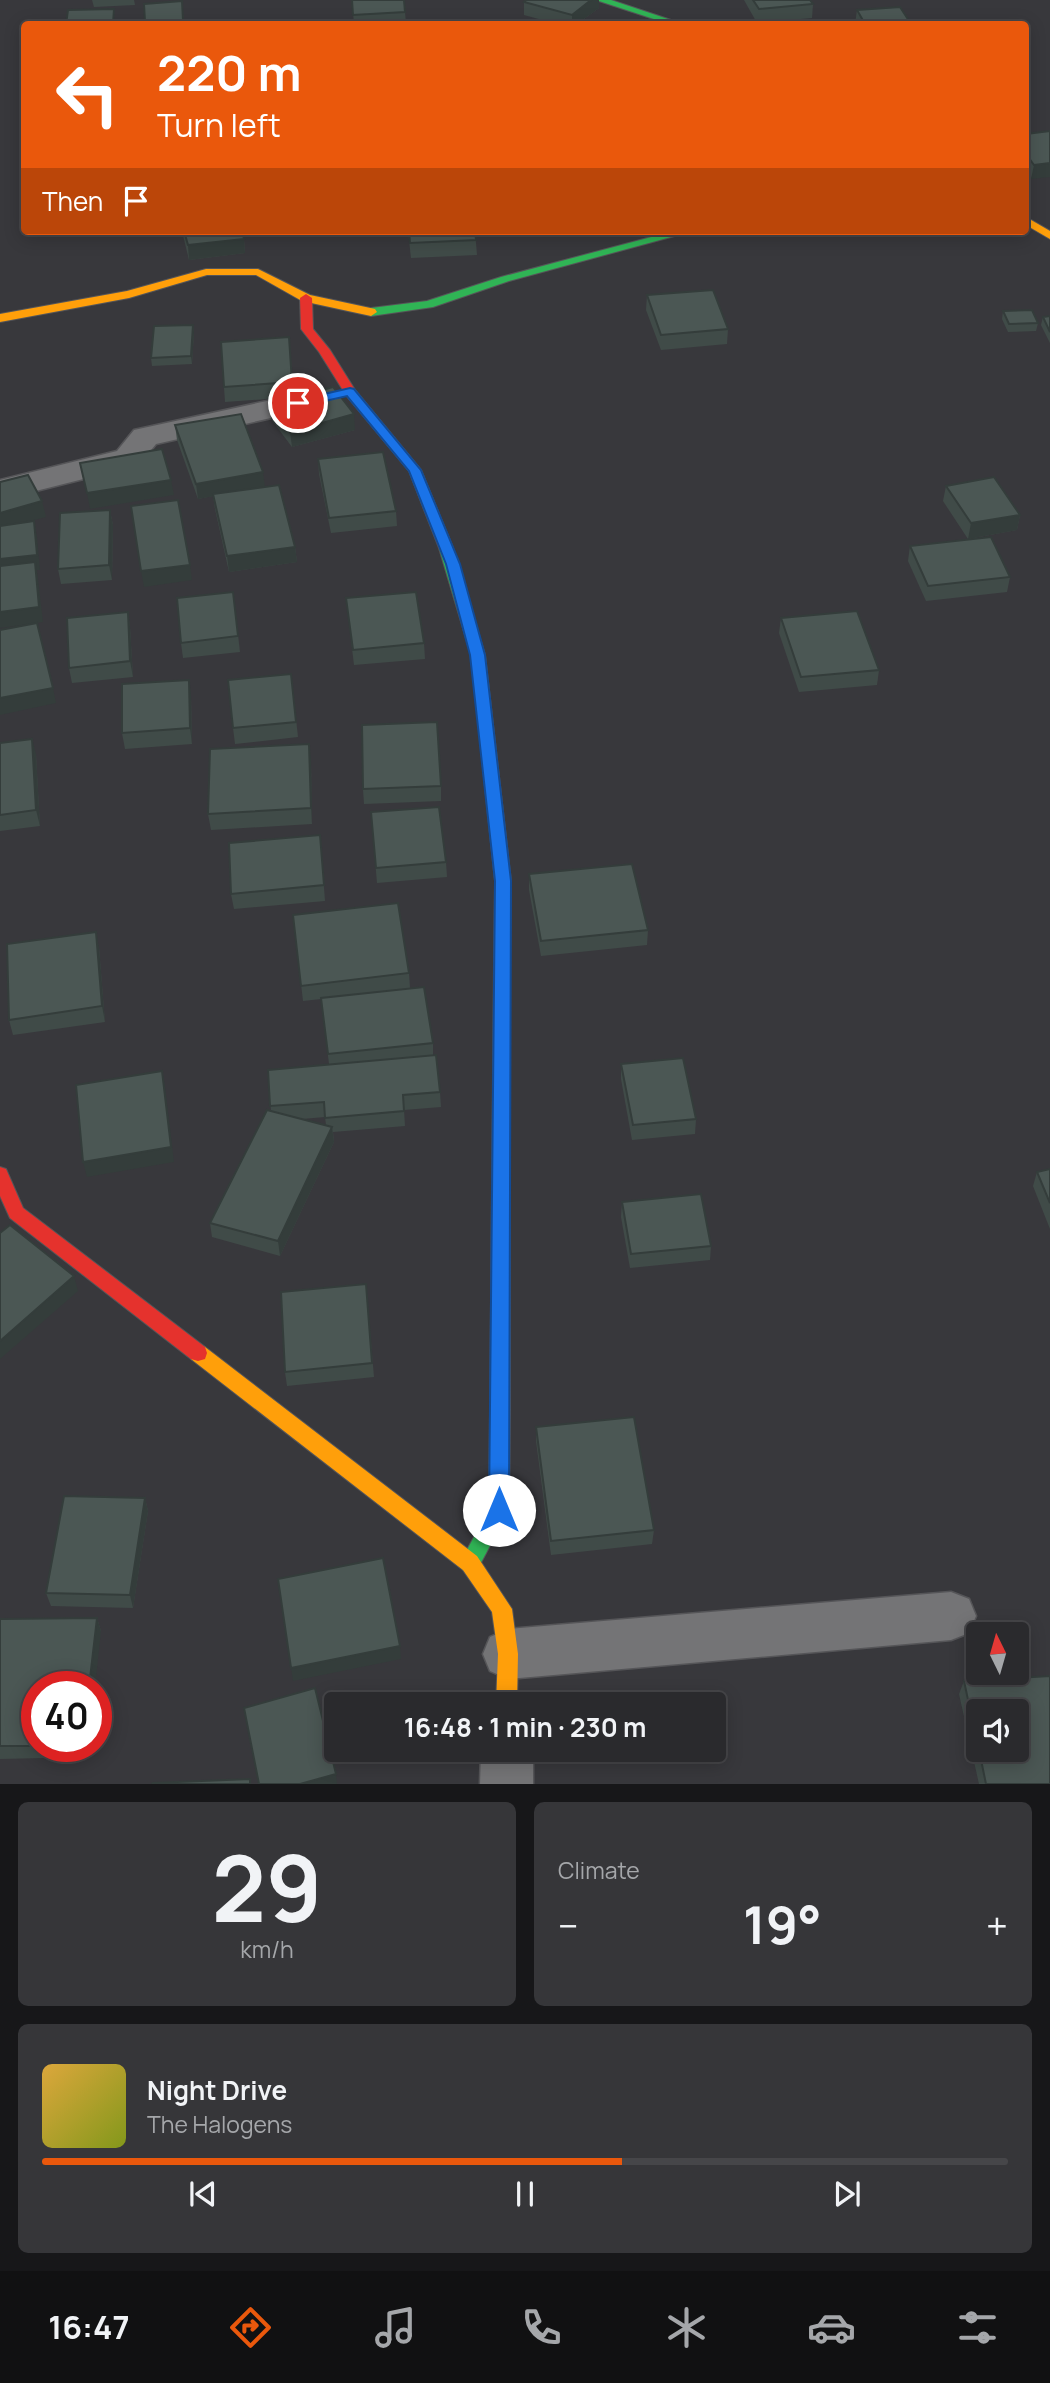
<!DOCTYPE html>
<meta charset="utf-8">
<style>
body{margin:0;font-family:Manrope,sans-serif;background:#363639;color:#f1f3f6;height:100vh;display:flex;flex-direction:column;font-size:26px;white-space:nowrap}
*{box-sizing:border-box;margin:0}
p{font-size:23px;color:#a5a7aa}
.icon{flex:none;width:38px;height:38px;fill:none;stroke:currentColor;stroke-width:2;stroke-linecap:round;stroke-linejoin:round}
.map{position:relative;height:1784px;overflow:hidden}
.drawer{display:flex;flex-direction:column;gap:18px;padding:18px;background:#171719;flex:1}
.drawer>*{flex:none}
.hud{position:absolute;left:21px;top:21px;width:1008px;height:214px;border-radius:7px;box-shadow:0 4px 18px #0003,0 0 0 2px #464649;background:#ea580c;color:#fff;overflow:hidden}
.needle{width:46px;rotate:355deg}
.buttons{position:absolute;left:966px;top:1622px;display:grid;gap:14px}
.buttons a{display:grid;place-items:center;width:63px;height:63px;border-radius:7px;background:#2a2a2d;box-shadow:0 4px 18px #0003,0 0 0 2px #464649;font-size:35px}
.speed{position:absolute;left:21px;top:1671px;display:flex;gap:14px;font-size:35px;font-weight:700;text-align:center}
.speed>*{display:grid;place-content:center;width:91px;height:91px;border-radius:50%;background:#2a2a2d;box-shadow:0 4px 18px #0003,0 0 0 2px #464649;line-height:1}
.speed .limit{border:10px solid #d22;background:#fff;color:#111}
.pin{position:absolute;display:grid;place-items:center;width:60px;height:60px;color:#fff;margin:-30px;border:4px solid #fff;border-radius:50%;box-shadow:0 2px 7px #0007}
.me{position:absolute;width:77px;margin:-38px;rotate:0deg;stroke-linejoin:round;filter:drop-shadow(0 0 5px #0008)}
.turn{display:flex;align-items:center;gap:24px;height:147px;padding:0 21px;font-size:32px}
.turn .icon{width:91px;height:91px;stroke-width:2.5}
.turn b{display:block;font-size:49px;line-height:60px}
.then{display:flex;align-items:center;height:66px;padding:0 21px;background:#0003;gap:14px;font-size:26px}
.big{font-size:52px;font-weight:700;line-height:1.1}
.drawer .widget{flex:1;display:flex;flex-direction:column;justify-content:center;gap:10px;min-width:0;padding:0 24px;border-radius:10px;background:#363639}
.drawer .dial{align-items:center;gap:0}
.dial b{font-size:91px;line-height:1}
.song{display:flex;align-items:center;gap:21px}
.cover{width:84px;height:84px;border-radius:10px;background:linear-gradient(135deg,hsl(40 70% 55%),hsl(70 70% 35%))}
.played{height:7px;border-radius:4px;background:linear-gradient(90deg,#ea580c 60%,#464649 60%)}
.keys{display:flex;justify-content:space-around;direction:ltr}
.heat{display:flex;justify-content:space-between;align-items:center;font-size:38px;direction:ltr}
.drawer .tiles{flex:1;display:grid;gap:18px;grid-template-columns:1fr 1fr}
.widget:last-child{grid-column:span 2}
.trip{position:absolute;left:324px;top:1692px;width:402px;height:70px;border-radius:7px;background:#2a2a2d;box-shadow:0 4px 18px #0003,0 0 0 2px #464649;font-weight:700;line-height:70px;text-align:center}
.tab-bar{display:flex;height:112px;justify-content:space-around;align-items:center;background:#111112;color:#a5a7aa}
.tab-bar .icon{width:49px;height:49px}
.tab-bar .active{color:#ea580c}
.tab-bar b{font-size:32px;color:#f1f3f6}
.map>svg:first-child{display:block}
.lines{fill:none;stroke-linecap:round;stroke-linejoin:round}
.street-casing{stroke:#555558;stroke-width:3}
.fast-casing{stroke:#555558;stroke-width:2}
.slow-casing{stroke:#555558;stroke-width:2}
.jam-casing{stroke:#555558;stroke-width:2}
.street{fill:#747476;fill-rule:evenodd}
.fast{fill:#30b455;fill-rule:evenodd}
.slow{fill:#ff9f0a;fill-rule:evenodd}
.jam{fill:#e5322d;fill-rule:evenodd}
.wall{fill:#404b48;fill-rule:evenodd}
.shaded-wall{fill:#343d3b}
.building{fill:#4b5754;stroke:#343d3b;stroke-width:2}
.route{fill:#1a73e8;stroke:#114b97;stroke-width:2}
</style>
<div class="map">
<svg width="1050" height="1785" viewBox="0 0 1050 1785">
<rect width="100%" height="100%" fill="#38383c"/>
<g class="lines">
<defs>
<g id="street">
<polygon points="322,389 333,392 337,398 333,404 156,444 139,465 0,500 0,480 117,451 134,430"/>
<polygon points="951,1592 969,1599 976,1616 969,1633 951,1640 508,1679 490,1671 483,1654 490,1637 508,1629"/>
<polygon points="481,1750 533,1750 533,1785 480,1785"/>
</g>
<g id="fast">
<polygon points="596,0 611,0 683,24 669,24"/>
<polygon points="674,231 693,231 509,281 433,307 371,316 365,312 371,308 427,301 501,277"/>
<polygon points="446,544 453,548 485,655 511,881 510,962 508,966 496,966 494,962 495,881 471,655 439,548"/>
<polygon points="500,1401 507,1404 510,1410 509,1510 477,1570 470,1572 463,1570 460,1563 489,1509 490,1410 493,1404"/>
</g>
<g id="slow">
<polygon points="1026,217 1050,231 1050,239 1026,225"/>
<polygon points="206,269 258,269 310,295 375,309 377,312 371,316 302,301 256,275 207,275 129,298 0,322 0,314 127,291"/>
<polygon points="502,956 508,958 510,962 510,1410 507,1416 500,1419 493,1416 490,1410 494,962 496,958"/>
<polygon points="198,1345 205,1347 477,1556 512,1609 518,1654 517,1704 496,1704 498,1654 492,1612 463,1570 191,1359 189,1353 191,1347"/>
</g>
<g id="jam">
<polygon points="306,294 312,298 313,329 330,350 355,390 421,470 453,548 451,551 446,552 439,548 409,471 346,395 319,352 301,329 300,298"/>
<polygon points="0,1167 6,1169 23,1208 205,1347 207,1353 205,1359 198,1361 191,1359 10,1218 0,1196"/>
</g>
</defs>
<!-- street casing -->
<use href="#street" class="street-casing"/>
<!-- fast casing -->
<use href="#fast" class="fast-casing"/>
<!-- slow casing -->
<use href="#slow" class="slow-casing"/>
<!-- jam casing -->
<use href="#jam" class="jam-casing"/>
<!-- street -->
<use href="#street" class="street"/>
<!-- fast -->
<use href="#fast" class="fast"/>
<!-- slow -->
<use href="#slow" class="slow"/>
<!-- jam -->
<use href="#jam" class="jam"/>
</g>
<!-- wall -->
<g class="wall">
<polygon points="92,0 134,0 135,5 94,7"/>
<polygon points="352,0 405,12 406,24 354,24"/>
<polygon points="744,0 810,0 813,4 812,18 757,23"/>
<polygon points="182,1 184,24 145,24 144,4"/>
<polygon points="524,2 599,8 577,24 557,24 524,15"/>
<polygon points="857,10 911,24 855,24"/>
<polygon points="1050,131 1031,179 1026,172 1026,134"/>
<polygon points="182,231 242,231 244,239 245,253 189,260"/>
<polygon points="408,231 475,231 477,255 411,258"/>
<polygon points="647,295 728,329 727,344 661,350 646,310"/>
<polygon points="1003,311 1038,323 1036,331 1008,332 1002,319"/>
<polygon points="1050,316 1050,343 1041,325 1043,317"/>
<polygon points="193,325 194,332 192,364 152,366 151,358"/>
<polygon points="289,337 294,397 225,402 224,387"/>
<polygon points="270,404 355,430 292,447 271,419"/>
<polygon points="175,425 265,487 295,547 297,562 229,572 215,509 213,496 198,499 177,440"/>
<polygon points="318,459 396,511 397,526 331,533 319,474"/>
<polygon points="946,486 1020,515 1017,530 968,539 943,501"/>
<polygon points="110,510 113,525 112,580 61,584 58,569"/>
<polygon points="910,546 1010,577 1007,592 926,601 908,561"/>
<polygon points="233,592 240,652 183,658 181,643"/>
<polygon points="346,598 424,643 425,659 354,665"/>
<polygon points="128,612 130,627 133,677 72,683 69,668"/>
<polygon points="781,618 879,670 877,685 799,692 779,633"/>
<polygon points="291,674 298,737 235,744 233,728"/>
<polygon points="191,695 192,744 125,749 122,733"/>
<polygon points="0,743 36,754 40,826 0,831"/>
<polygon points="311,760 312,824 211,830 208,814"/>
<polygon points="441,786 441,801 364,804 363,789"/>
<polygon points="371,812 446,862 447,877 377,883"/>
<polygon points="320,835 325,901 234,909 231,894"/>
<polygon points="529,874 648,930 647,945 541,956 529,890"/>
<path d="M 293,915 L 409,973 L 410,988 L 433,1043 L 433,1056 L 440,1092 L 441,1107 L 404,1110 L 405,1126 L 333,1132 L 334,1142 L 280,1256 L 212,1237 L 210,1223 L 271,1111 L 268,1070 L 329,1064 L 321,999 L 303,1001 ZM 325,1117 L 326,1125 L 302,1119 Z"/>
<polygon points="99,947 105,1022 13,1035 9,1020"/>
<polygon points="621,1064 696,1119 695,1134 632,1140 621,1079"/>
<polygon points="1050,1169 1050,1229 1033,1186 1037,1172"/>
<polygon points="622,1202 711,1246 710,1260 630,1268 621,1217"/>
<polygon points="366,1284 374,1377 287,1386 285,1372"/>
<polygon points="536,1427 654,1530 652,1544 551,1555 536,1441"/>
<polygon points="145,1498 148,1511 133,1608 51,1606 46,1593"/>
<polygon points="97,1618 101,1631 37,1687 37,1746 88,1746 87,1757 0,1759 0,1619"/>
<path d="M 964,1681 L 1050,1784 L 979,1784 L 959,1694 ZM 978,1712 L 1017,1750 L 978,1750 Z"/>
</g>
<!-- shaded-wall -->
<g class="shaded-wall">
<polygon points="591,0 599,0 599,8 577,24 572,24 572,15"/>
<polygon points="1050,163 1050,177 1031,179 1034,165"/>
<polygon points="244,239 245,253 189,260 188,245"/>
<polygon points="193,325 194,332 192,364 191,356"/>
<polygon points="354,414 355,430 292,447 290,432"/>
<polygon points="263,472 265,487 198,499 196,484"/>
<polygon points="171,480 174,495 90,509 87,493"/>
<polygon points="42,501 46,517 0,529 0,513"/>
<polygon points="110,510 113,525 112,580 109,565"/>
<polygon points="1020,515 1017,530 968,539 971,523"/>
<polygon points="34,521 37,537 40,570 37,570 43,622 0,628 0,559"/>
<polygon points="295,547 297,562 229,572 227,556"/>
<polygon points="190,565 192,580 144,587 141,571"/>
<polygon points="128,612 130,627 133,677 130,661"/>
<polygon points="189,680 191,695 192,744 190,728"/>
<polygon points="53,688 56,703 0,715 0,698"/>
<polygon points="32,739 36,754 40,826 36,810"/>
<polygon points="309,744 311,760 312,824 311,808"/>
<polygon points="96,932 99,947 105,1022 102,1006"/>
<polygon points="162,1071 165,1087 174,1162 87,1177 83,1162"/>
<polygon points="332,1127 334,1142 280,1256 278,1241"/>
<polygon points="74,1276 78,1291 0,1359 0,1341"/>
<polygon points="145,1498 148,1511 133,1608 130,1595"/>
<polygon points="97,1618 101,1631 95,1687 89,1687"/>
<polygon points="400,1646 401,1659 293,1681 291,1668"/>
<polygon points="83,1746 88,1746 87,1757"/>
<polygon points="336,1774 337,1784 300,1784"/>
</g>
<!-- building -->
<g class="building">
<polygon points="352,0 404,0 405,12 353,15"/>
<polygon points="526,0 591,0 572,15 524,2"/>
<polygon points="753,0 810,0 813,4 759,9"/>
<polygon points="182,1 183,20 145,22 144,4"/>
<polygon points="900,7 911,24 865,24 857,10"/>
<polygon points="114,9 113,24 66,24 68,10"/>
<polygon points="504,22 505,24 461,24"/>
<polygon points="1050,131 1050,163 1034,165 1026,154 1026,134"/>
<polygon points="184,231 242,231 244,239 188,245"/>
<polygon points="409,231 475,231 476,240 410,243"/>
<polygon points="713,290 728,329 661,335 647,295"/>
<polygon points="1032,310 1038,323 1009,324 1003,311"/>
<polygon points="1050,316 1050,332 1043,317"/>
<polygon points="193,325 191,356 151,358 154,326"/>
<polygon points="289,337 292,382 224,387 221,342"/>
<polygon points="333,387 354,414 290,432 270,404"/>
<polygon points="241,414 263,472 196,484 175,425"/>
<polygon points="162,449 171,480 87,493 80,463"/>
<polygon points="383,452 396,511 329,518 318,459"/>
<polygon points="28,475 42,501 0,513 0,482"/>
<polygon points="994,477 1020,515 971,523 946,486"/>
<polygon points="279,485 295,547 227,556 213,494"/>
<polygon points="178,500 190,565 141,571 131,506"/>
<polygon points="110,510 109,565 58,569 60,513"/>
<polygon points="34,521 37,555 0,559 0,526"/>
<polygon points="991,537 1010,577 928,586 910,546"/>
<polygon points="35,562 39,607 0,612 0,566"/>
<polygon points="233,592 238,636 181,643 177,598"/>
<polygon points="416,592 424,643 353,650 346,598"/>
<polygon points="857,611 879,670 801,677 781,618"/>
<polygon points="128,612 130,661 69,668 67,618"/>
<polygon points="37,623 53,688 0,698 0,630"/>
<polygon points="291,674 296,722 233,728 228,680"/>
<polygon points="189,680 190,728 122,733 122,684"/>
<polygon points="437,722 441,786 363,789 362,725"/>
<polygon points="32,739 36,810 0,815 0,743"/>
<polygon points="309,744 311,808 208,814 210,749"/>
<polygon points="439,807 446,862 376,868 371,812"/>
<polygon points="320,835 324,885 231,894 229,843"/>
<polygon points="632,864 648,930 541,941 529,874"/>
<polygon points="398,903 409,973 301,986 293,915"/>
<polygon points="96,932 102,1006 9,1020 7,944"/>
<polygon points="424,987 433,1043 328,1054 321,998"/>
<polygon points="436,1055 440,1092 403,1095 404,1111 325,1118 324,1102 270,1106 268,1070"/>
<polygon points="683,1058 696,1119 633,1125 621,1064"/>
<polygon points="162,1071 171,1147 83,1162 76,1085"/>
<polygon points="267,1110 332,1127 278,1241 210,1223"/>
<polygon points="1050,1169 1050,1203 1037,1172"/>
<polygon points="701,1194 711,1246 631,1254 622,1202"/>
<polygon points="10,1225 74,1276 0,1341 0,1233"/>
<polygon points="366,1284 372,1363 285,1372 281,1292"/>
<polygon points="634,1417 654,1530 551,1541 536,1427"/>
<polygon points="64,1496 145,1498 130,1595 46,1593"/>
<polygon points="383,1558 400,1646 291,1668 278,1579"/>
<polygon points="97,1618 89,1687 37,1687 37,1746 0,1746 0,1619"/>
<polygon points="1050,1676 1050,1784 986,1784 979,1750 1017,1750 1017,1712 978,1712 978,1747 964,1681"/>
<polygon points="315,1688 336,1774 300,1784 259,1784 244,1708"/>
<polygon points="250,1779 250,1784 152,1784 153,1783"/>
</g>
<!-- route -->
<polygon class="route" points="350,388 354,389 421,470 460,564 485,655 511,881 509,1510 506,1517 499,1520 492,1517 489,1510 495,881 470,655 446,564 409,471 347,396 298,407 292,403 294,401"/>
</svg>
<div class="buttons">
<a><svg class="needle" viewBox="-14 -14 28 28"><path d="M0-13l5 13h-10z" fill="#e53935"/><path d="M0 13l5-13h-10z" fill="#a5a7aa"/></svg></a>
<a><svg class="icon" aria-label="sound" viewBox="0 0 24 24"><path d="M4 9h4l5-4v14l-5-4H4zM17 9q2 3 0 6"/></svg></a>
</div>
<div class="speed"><div class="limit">40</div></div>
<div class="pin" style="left:298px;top:403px;background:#d93025"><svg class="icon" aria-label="arrive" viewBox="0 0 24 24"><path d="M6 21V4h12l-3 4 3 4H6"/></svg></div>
<svg class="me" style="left:499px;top:1510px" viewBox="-20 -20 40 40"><circle r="19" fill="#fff"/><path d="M0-13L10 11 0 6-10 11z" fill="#1a73e8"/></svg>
<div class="trip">16:48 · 1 min · 230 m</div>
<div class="hud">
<div class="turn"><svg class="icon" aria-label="left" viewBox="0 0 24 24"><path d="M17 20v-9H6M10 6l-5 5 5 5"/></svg><div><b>220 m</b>Turn left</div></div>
<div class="then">Then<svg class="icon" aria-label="arrive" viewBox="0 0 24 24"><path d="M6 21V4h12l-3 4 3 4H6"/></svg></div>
</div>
</div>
<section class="drawer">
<div class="tiles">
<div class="widget dial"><b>29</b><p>km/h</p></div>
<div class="widget"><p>Climate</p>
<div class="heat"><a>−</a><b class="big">19°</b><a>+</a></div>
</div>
<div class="widget">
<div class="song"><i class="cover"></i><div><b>Night Drive</b><p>The Halogens</p></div></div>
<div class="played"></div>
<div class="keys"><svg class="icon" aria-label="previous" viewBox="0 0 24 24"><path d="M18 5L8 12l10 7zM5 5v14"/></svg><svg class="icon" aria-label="pause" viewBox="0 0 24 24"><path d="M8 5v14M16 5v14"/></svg><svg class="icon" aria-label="next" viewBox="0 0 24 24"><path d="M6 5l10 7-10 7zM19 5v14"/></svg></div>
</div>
</div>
</section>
<nav class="tab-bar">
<b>16:47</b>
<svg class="icon active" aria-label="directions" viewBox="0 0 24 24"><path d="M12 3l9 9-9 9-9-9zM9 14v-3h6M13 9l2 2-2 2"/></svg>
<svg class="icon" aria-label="music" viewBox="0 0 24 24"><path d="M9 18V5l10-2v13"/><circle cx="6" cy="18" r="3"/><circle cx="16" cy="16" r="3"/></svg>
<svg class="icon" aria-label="phone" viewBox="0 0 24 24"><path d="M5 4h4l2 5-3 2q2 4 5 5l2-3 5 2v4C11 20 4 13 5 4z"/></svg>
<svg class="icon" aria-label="climate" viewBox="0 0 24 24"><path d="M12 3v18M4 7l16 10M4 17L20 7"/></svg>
<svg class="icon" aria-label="car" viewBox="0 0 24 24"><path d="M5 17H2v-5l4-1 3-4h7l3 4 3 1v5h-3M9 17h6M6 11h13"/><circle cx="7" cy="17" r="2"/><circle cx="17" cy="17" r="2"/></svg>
<svg class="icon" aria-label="filters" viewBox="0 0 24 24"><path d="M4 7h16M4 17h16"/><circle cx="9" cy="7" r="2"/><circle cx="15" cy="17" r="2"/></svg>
</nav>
